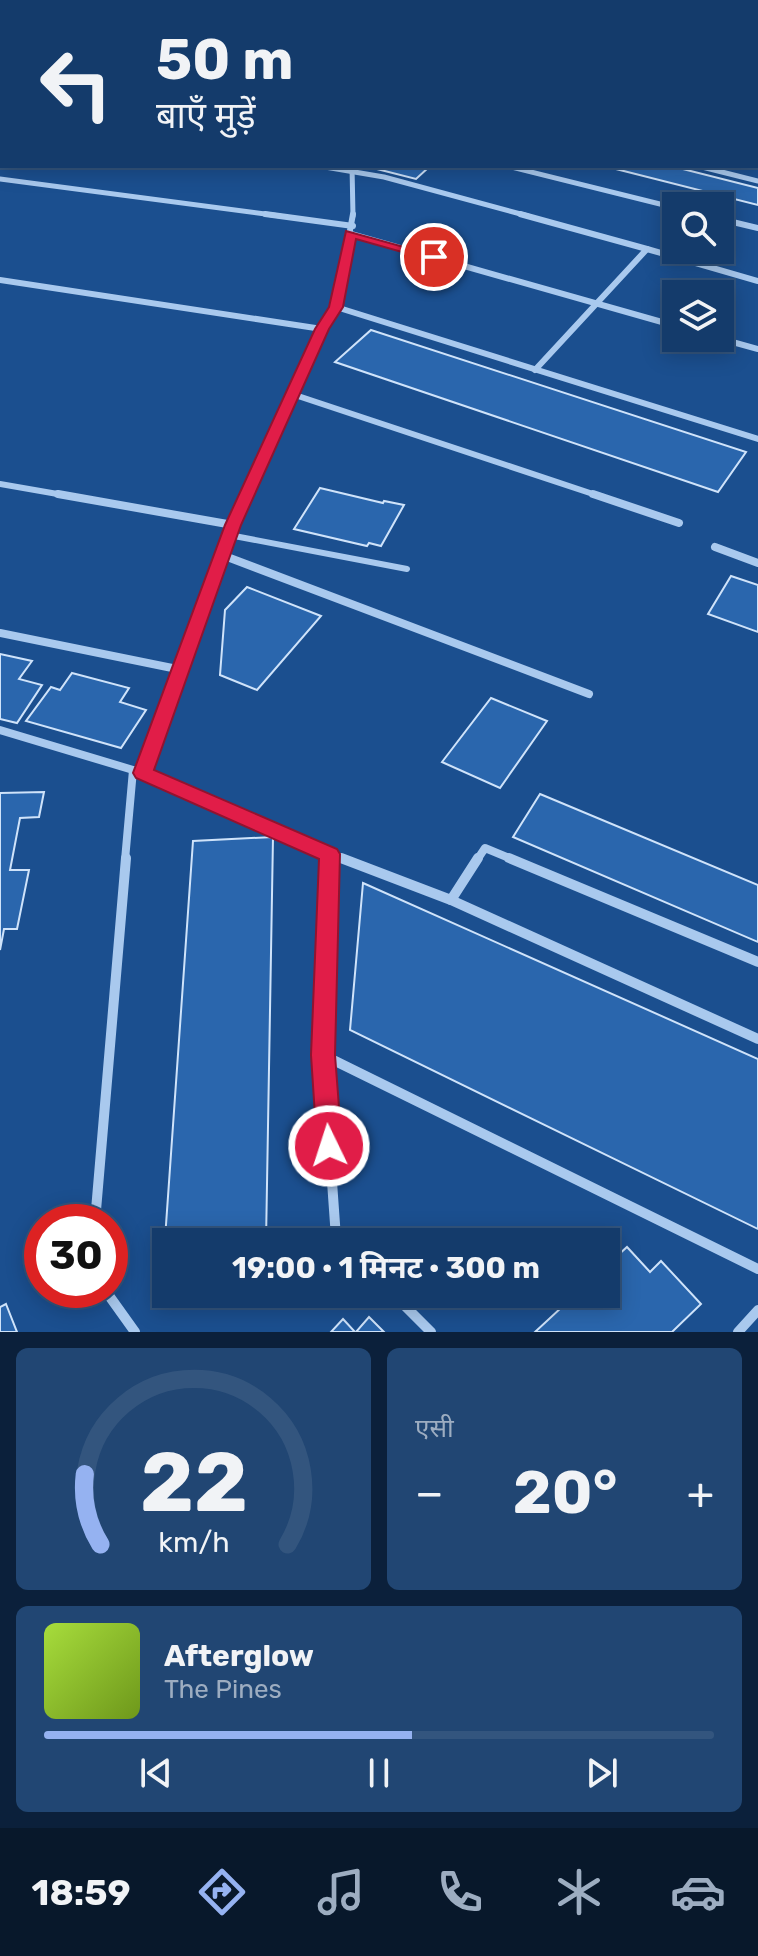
<!DOCTYPE html>
<html lang="hi">
<meta charset="utf-8">
<style>
body{margin:0;font-family:Rubik,"Noto Sans Devanagari",sans-serif;background:#214673;color:#f1f3f6;height:100vh;display:flex;flex-direction:column;font-size:30px;white-space:nowrap}
*{box-sizing:border-box;margin:0}
p{font-size:26px;color:#9dadc1}
.icon{flex:none;width:44px;height:44px;fill:none;stroke:currentColor;stroke-width:2;stroke-linecap:round;stroke-linejoin:round}
.map{position:relative;height:1332px;overflow:hidden}
.details{display:flex;flex-direction:column;gap:16px;padding:16px;background:#0b203b;flex:1}
.details>*{flex:none}
.banner{position:absolute;left:0px;top:0px;width:758px;height:168px;box-shadow:0 4px 20px #0003,0 0 0 2px #33557e;background:#143b6b;color:#f1f3f6;overflow:hidden}
.fabs{position:absolute;left:662px;top:192px;display:grid;gap:16px}
.fabs a{display:grid;place-items:center;width:72px;height:72px;border-radius:0px;background:#143b6b;box-shadow:0 4px 20px #0003,0 0 0 2px #33557e;font-size:40px}
.speed{position:absolute;left:24px;top:1204px;display:flex;gap:16px;font-size:40px;font-weight:700;text-align:center}
.speed>*{display:grid;place-content:center;width:104px;height:104px;border-radius:50%;background:#143b6b;box-shadow:0 4px 20px #0003,0 0 0 2px #33557e;line-height:1}
.speed .limit{border:12px solid #d22;background:#fff;color:#111}
.pin{position:absolute;display:grid;place-items:center;width:68px;height:68px;color:#fff;margin:-34px;border:4px solid #fff;border-radius:50%;box-shadow:0 2px 8px #0007}
.me{position:absolute;width:88px;margin:-44px;rotate:356deg;stroke-linejoin:round;filter:drop-shadow(0 0 6px #0008)}
.turn{display:flex;align-items:center;gap:28px;height:168px;padding:0 24px;font-size:36px}
.turn .icon{width:104px;height:104px;stroke-width:2.5}
.turn b{display:block;font-size:56px;line-height:68px}
.big{font-size:60px;font-weight:700;line-height:1.1}
.details .card{flex:1;display:flex;flex-direction:column;justify-content:center;gap:12px;min-width:0;padding:0 28px;border-radius:12px;background:#214673}
.details .dial{align-items:center;gap:0}
.dial svg{height:208px;overflow:visible;fill:none;stroke:#33557e;stroke-width:7;stroke-linecap:round;text-anchor:middle}
.dial text{fill:#f1f3f6;stroke:none}
.song{display:flex;align-items:center;gap:24px}
.cover{width:96px;height:96px;border-radius:12px;background:linear-gradient(135deg,hsl(80 70% 55%),hsl(80 70% 35%))}
.played{height:8px;border-radius:4px;background:linear-gradient(90deg,#95b2f1 55%,#33557e 55%)}
.keys{display:flex;justify-content:space-around;direction:ltr}
.heat{display:flex;justify-content:space-between;align-items:center;font-size:44px;direction:ltr}
.details .tiles{flex:1;display:grid;gap:16px;grid-template-columns:1fr 1fr}
.card:last-child{grid-column:span 2}
.trip{position:absolute;left:152px;top:1228px;width:468px;height:80px;border-radius:0px;background:#143b6b;box-shadow:0 4px 20px #0003,0 0 0 2px #33557e;font-weight:700;line-height:80px;text-align:center}
.tabs{display:flex;height:128px;justify-content:space-around;align-items:center;background:#08182b;color:#9dadc1}
.tabs .icon{width:56px;height:56px}
.tabs .on{color:#95b2f1}
.tabs b{font-size:36px;color:#f1f3f6}
.map>svg:first-child{display:block}
.building{fill:#2a66ad;stroke:#cfe3fa;stroke-width:2}
.lines{fill:none;stroke-linecap:round;stroke-linejoin:round}
.service{stroke:#a9c9ee;stroke-width:6}
.minor-far3{stroke:#a9c9ee;stroke-width:5}
.minor-far2{stroke:#a9c9ee;stroke-width:6}
.minor-far1{stroke:#a9c9ee;stroke-width:8}
.minor{stroke:#a9c9ee;stroke-width:10}
.route{fill:#e11d48;stroke:#92132f;stroke-width:2}
</style>
<div class="map">
<svg width="758" height="1332" viewBox="0 0 758 1332">
<rect width="100%" height="100%" fill="#1b4f8f"/>
<!-- building -->
<g class="building">
<polygon points="424,166 429,167 416,179 369,167"/>
<polygon points="604,166 671,166 758,188 758,205"/>
<polygon points="371,330 746,452 718,492 335,362"/>
<polygon points="320,488 383,503 384,501 404,505 381,546 369,543 367,546 294,529"/>
<polygon points="731,576 758,585 758,632 708,614"/>
<polygon points="247,587 321,616 257,690 220,675 225,610"/>
<polygon points="0,654 32,661 19,679 42,685 17,723 0,719"/>
<polygon points="72,673 129,688 120,702 146,710 121,748 26,721 51,687 60,690"/>
<polygon points="491,698 547,721 500,788 442,762"/>
<polygon points="44,792 39,817 20,818 10,870 29,870 17,929 4,929 0,950 0,793"/>
<polygon points="540,794 758,885 758,942 513,837"/>
<polygon points="273,837 266,1242 166,1242 166,1294 194,1294 161,1296 193,841"/>
<polygon points="363,883 758,1059 758,1229 350,1030"/>
<polygon points="627,1247 650,1272 661,1261 701,1304 672,1332 535,1332 576,1294 606,1294 606,1266"/>
<polygon points="6,1304 17,1332 0,1332 0,1307"/>
<polygon points="369,1317 384,1332 356,1332"/>
<polygon points="343,1319 355,1332 331,1332"/>
</g>
<g class="lines">
<!-- service -->
<polyline class="service" points="229,535 407,569"/>
<!-- minor-far3 -->
<g class="minor-far3">
<polyline points="197,0 202,2"/>
<polyline points="323,0 328,2"/>
<polyline points="469,0 475,2"/>
<polyline points="595,0 601,2"/>
<polyline points="158,2 165,0"/>
<polyline points="256,2 263,0"/>
<polyline points="608,2 612,0"/>
<polyline points="319,166 384,177 528,216"/>
<polyline points="352,166 353,216"/>
<polyline points="507,166 676,208"/>
<polyline points="698,166 758,181"/>
<polyline points="0,179 280,216"/>
</g>
<!-- minor-far2 -->
<g class="minor-far2">
<polyline points="265,214 353,226"/>
<polyline points="520,214 647,249 535,370"/>
<polyline points="720,219 758,228"/>
<polyline points="351,234 676,326"/>
<polyline points="647,249 758,281"/>
<polyline points="0,280 322,329"/>
<polyline points="336,307 758,439"/>
<polyline points="718,338 758,349"/>
<polyline points="292,394 599,496"/>
<polyline points="0,484 69,496"/>
<polyline points="246,496 322,329 336,307 353,214"/>
</g>
<!-- minor-far1 -->
<g class="minor-far1">
<polyline points="58,494 233,525"/>
<polyline points="593,494 679,523"/>
<polyline points="715,547 758,563"/>
<polyline points="222,555 589,694"/>
<polyline points="0,633 182,670"/>
<polyline points="0,730 143,773 346,860"/>
<polyline points="143,773 247,494"/>
<polyline points="125,860 133,770"/>
<polyline points="330,860 330,854"/>
<polyline points="477,860 485,848 514,860"/>
</g>
<!-- minor -->
<g class="minor">
<polyline points="330,858 323,1055 336,1238 340,1242"/>
<polyline points="341,858 451,900 758,1039"/>
<polyline points="509,858 758,962"/>
<polyline points="451,900 478,858"/>
<polyline points="323,1055 758,1269"/>
<polyline points="95,1222 126,858"/>
<polyline points="105,1290 135,1332"/>
<polyline points="393,1294 431,1332"/>
<polyline points="738,1332 758,1310"/>
</g>
</g>
<!-- route -->
<polygon class="route" points="346,231 440,257 434,261 356,239 343,307 329,329 241,525 154,770 337,849 340,854 335,1055 342,1146 338,1155 329,1158 321,1155 317,1146 311,1055 319,859 136,778 133,773 225,525 315,329 329,307"/>
</svg>
<div class="fabs">
<a><svg class="icon" aria-label="search" viewBox="0 0 24 24"><circle cx="10" cy="10" r="6"/><path d="M15 15l6 6"/></svg></a>
<a><svg class="icon" aria-label="layers" viewBox="0 0 24 24"><path d="M12 4l9 5-9 5-9-5zM3 14l9 5 9-5"/></svg></a>
</div>
<div class="speed"><div class="limit">30</div></div>
<div class="pin" style="left:434px;top:257px;background:#d93025"><svg class="icon" aria-label="arrive" viewBox="0 0 24 24"><path d="M6 21V4h12l-3 4 3 4H6"/></svg></div>
<svg class="me" style="left:329px;top:1146px" viewBox="-20 -20 40 40"><circle r="17" fill="#e11d48" stroke="#fff" stroke-width="3"/><path d="M0-11L8 9 0 5-8 9z" fill="#fff"/></svg>
<div class="trip">19:00 · 1 मिनट · 300 m</div>
<div class="banner">
<div class="turn"><svg class="icon" aria-label="left" viewBox="0 0 24 24"><path d="M17 20v-9H6M10 6l-5 5 5 5"/></svg><div><b>50 m</b>बाएँ मुड़ें</div></div>
</div>
</div>
<section class="details">
<div class="tiles">
<div class="card dial"><svg viewBox="0 0 100 80">
<path d="M14 69A42 42 0 1 1 86 69"/>
<path d="M14 69A42 42 0 0 1 8 42" stroke="#95b2f1"/>
<text x="50" y="56" font-size="32" font-weight="700">22</text>
<text x="50" y="72" font-size="11">km/h</text>
</svg></div>
<div class="card"><p>एसी</p>
<div class="heat"><a>−</a><b class="big">20°</b><a>+</a></div>
</div>
<div class="card">
<div class="song"><i class="cover"></i><div><b>Afterglow</b><p>The Pines</p></div></div>
<div class="played"></div>
<div class="keys"><svg class="icon" aria-label="previous" viewBox="0 0 24 24"><path d="M18 5L8 12l10 7zM5 5v14"/></svg><svg class="icon" aria-label="pause" viewBox="0 0 24 24"><path d="M8 5v14M16 5v14"/></svg><svg class="icon" aria-label="next" viewBox="0 0 24 24"><path d="M6 5l10 7-10 7zM19 5v14"/></svg></div>
</div>
</div>
</section>
<nav class="tabs">
<b>18:59</b>
<svg class="icon on" aria-label="directions" viewBox="0 0 24 24"><path d="M12 3l9 9-9 9-9-9zM9 14v-3h6M13 9l2 2-2 2"/></svg>
<svg class="icon" aria-label="music" viewBox="0 0 24 24"><path d="M9 18V5l10-2v13"/><circle cx="6" cy="18" r="3"/><circle cx="16" cy="16" r="3"/></svg>
<svg class="icon" aria-label="phone" viewBox="0 0 24 24"><path d="M5 4h4l2 5-3 2q2 4 5 5l2-3 5 2v4C11 20 4 13 5 4z"/></svg>
<svg class="icon" aria-label="climate" viewBox="0 0 24 24"><path d="M12 3v18M4 7l16 10M4 17L20 7"/></svg>
<svg class="icon" aria-label="car" viewBox="0 0 24 24"><path d="M5 17H2v-5l4-1 3-4h7l3 4 3 1v5h-3M9 17h6M6 11h13"/><circle cx="7" cy="17" r="2"/><circle cx="17" cy="17" r="2"/></svg>
</nav>
